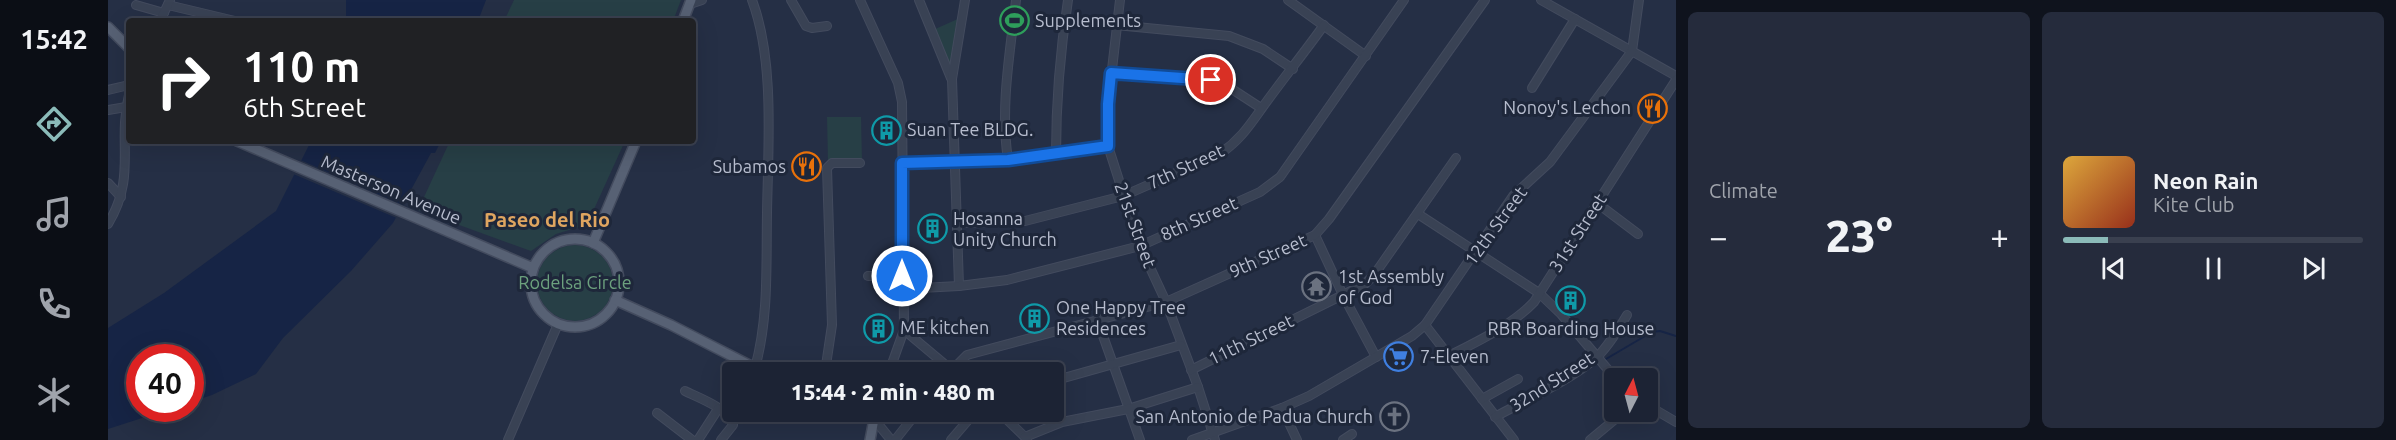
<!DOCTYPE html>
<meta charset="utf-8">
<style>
body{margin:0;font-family:Ubuntu,sans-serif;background:#252b3c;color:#f1f3f6;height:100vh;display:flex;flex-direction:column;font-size:22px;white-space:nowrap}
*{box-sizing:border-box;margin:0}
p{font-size:20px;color:#a0a4ac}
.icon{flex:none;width:33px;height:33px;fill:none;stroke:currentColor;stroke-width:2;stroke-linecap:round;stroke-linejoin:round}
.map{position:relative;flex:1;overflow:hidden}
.panel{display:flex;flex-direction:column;gap:12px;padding:12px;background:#0f131d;width:720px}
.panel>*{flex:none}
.hud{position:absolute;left:18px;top:18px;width:570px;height:126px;border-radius:6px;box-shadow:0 6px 24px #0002,0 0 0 2px #3a404f;background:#202124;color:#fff;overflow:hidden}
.needle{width:39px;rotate:6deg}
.fabs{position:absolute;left:1496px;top:368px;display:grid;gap:12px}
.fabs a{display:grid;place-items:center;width:54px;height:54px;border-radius:6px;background:#1c2334;box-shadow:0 6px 24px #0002,0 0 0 2px #3a404f;font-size:30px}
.speed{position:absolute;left:18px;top:344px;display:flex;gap:12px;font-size:30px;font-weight:700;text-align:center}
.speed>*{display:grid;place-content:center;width:78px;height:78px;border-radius:50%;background:#1c2334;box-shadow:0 6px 24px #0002,0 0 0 2px #3a404f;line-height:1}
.speed .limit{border:9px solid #d22;background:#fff;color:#111}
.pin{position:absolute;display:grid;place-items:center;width:51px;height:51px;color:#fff;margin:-26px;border:3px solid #fff;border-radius:50%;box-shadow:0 2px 6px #0007}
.me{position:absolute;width:66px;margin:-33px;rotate:0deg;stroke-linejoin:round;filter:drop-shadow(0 0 4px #0008)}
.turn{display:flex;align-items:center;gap:21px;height:126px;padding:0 18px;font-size:27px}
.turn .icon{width:78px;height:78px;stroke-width:2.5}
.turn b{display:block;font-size:42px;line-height:51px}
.big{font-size:45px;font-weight:800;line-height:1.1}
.panel .widget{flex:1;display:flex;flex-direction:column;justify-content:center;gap:9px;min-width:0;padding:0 21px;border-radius:9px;background:#252b3c}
.song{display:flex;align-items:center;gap:18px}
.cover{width:72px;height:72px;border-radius:9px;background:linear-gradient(135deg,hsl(40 70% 55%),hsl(10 70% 35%))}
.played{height:6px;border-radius:3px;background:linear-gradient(90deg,#8bbbb9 15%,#3a404f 15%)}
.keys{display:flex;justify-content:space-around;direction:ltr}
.heat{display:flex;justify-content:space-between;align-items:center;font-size:33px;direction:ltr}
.panel .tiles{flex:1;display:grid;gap:12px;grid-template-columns:repeat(2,1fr)}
.trip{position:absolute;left:614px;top:362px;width:342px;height:60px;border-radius:6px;background:#1c2334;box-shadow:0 6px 24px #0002,0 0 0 2px #3a404f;font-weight:800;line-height:60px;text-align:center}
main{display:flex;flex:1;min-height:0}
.dock{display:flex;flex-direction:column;width:108px;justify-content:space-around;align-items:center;background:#0b0e15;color:#a0a4ac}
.dock .icon{width:42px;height:42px}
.dock .on{color:#8bbbb9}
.dock b{font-size:27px;color:#f1f3f6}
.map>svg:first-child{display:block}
.green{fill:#273f46}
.water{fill:#162445}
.pier{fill:#252f45}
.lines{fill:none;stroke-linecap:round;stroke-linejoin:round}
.stream{stroke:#162445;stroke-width:2}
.minor-casing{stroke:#434b5e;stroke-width:10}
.major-casing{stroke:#434b5e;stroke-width:12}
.minor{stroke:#394254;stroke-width:8}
.major{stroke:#576174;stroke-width:9}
.route-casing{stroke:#114b97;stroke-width:15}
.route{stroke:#1a73e8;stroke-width:10}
.labels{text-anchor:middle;stroke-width:6;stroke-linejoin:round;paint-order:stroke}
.poi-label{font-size:18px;fill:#b7bdce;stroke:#1e273a;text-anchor:start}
.street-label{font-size:18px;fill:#b7bdce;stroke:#1e273a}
.park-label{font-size:18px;fill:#6ca17e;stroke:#1e273a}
.neighbourhood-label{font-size:20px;font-weight:bold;fill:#dfa560;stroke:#1e273a}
</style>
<main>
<nav class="dock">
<b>15:42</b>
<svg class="icon on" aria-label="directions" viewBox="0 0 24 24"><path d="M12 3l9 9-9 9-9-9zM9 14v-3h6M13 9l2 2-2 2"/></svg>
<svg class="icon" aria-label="music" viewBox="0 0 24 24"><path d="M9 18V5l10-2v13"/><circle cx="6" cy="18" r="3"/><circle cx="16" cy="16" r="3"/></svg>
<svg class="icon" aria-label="phone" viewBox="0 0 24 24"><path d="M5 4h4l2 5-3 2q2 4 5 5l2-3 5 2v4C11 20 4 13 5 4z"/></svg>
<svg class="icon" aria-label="climate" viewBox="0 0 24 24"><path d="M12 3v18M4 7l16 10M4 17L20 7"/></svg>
</nav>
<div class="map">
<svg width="1568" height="440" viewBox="0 0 1568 440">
<rect width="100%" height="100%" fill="#252f45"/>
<!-- green -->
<g class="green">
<polygon points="406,0 573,0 565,21 396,21"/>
<polygon points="852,18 842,69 825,30"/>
<polygon points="719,117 753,117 754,161 720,162"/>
<polygon points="342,141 517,141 482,218 474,226 448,234 423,251 310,210"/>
<circle cx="467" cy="283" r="38"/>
</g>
<!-- water -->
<g class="water">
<polygon points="238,0 378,0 370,21 238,21"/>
<polygon points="203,141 333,141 327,153 323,153 285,223 243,271 175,338 148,374 104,395 83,402 82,357 32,357 32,408 65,408 0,429 0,328 56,293 168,211"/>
</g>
<!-- pier -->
<polygon class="pier" points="190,159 298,206 291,219 183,173"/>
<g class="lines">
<!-- stream -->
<polyline class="stream" points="1498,359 1544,332 1552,331 1568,336"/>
<defs>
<g id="minor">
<path d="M 644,0 C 667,61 660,148 659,213 C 658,265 661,317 647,368"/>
<polyline points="683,0 698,26 704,28 719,26"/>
<polyline points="752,0 790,83 794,102 796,330 781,372"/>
<polyline points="811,0 843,78"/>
<polyline points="1012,0 1000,104 1000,146 1032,246 1058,302 1090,387 1107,440"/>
<polyline points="1180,0 1258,56"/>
<polyline points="1433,0 1568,76"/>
<polyline points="582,4 594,0"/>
<polyline points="28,5 56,13"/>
<polyline points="60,5 127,21"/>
<polyline points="52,21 62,0"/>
<polyline points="1008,25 1121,36 1155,49 1185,69"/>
<polyline points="1003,73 1110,80 1153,108"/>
<polyline points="1424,88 1467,19"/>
<polyline points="0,90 21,85"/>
<polyline points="0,110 18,107"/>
<path d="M 948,155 C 948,102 952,52 960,0"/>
<path d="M 900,160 C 892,107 902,53 908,0"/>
<polyline points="794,163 900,160 1000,146"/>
<polyline points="0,183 13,197"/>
<polyline points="1489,203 1530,234"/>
<polyline points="1310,214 1431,293 1453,314 1507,378"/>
<path d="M 849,223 L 917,221 L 1015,196 L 1113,153 C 1132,140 1141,126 1154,108 C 1174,80 1196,53 1216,25"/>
<path d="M 0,224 C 29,176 9,143 21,95"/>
<polyline points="1207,235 1235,295 1268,357"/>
<polyline points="760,276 794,276"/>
<polyline points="851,286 844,79 857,0"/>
<polyline points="794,289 851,286 899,280 1032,246 1152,192 1172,177 1296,0"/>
<polyline points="989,319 1032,440"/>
<polyline points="1317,325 1406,440"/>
<polyline points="796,330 846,372"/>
<path d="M 1341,356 C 1370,341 1403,326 1426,302 L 1568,80"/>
<polyline points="1083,370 1257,284 1266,275 1348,158"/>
<polyline points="717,372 724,325 719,168 724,163 752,163"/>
<polyline points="842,372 859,355 1058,302 1207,235 1221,219 1377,0"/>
<polyline points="945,381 1073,345"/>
<path d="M 577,391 C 591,398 622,409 625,425 L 613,440"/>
<polyline points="1374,399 1410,379"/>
<polyline points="1539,405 1568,422"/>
<polyline points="1174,408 1189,440"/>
<polyline points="769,411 766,419 783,440"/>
<polyline points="890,411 919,439"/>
<polyline points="549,413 584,440"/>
<path d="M 1387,417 C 1418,400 1463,380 1489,357 C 1501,345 1510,330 1519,315"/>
<polyline points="917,437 954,422 1020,409 1090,387"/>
<polyline points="400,440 450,324"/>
<polyline points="590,440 610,409"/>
<polyline points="787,440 810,411"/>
<polyline points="843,440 868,411"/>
<polyline points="1084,440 1174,408 1201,396 1304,336 1317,325 1405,196 1442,162 1524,51 1531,0"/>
<polyline points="1235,440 1244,434"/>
<polyline points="1482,440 1517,411"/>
</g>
<g id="major">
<polyline points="575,21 583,0"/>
<polyline points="0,27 21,48"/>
<polyline points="129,141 425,268"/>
<circle cx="467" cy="283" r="44"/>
<polyline points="485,243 528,141"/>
<polyline points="507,300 563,325 655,372"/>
<polyline points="745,411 766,419 762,440"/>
</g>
</defs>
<!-- minor casing -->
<use href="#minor" class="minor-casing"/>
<!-- major casing -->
<use href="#major" class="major-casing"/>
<!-- minor -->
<use href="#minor" class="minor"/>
<!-- major -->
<use href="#major" class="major"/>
</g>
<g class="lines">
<defs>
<polyline id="route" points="794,276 794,163 900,160 1000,146 1000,104 1003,73 1103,80"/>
</defs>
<!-- route casing -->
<use href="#route" class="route-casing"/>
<!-- route -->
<use href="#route" class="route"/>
</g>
<!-- icons -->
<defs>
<symbol id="stadium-ring" viewBox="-11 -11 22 22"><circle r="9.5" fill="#1e273a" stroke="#2e9e5b" stroke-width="1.5"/><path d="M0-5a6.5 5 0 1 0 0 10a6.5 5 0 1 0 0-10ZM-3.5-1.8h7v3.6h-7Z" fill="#2e9e5b"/></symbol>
<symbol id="restaurant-ring" viewBox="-11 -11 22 22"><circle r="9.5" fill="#1e273a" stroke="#e8710a" stroke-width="1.5"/><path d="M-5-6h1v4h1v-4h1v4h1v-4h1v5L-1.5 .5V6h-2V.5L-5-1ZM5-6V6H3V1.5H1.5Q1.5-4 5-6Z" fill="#e8710a"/></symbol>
<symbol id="building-ring" viewBox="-11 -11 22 22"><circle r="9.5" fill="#1e273a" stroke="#0f9aa8" stroke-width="1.5"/><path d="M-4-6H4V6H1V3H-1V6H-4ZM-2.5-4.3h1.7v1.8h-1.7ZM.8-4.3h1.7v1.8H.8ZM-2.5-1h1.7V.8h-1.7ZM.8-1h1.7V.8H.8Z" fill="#0f9aa8"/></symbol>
<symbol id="temple-ring" viewBox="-11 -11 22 22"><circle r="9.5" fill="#1e273a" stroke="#6b7280" stroke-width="1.5"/><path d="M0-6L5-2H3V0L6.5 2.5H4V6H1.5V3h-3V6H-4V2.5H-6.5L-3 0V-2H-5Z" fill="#6b7280"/></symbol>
<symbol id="supermarket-ring" viewBox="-11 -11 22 22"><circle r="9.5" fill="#1e273a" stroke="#3f7fe0" stroke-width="1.5"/><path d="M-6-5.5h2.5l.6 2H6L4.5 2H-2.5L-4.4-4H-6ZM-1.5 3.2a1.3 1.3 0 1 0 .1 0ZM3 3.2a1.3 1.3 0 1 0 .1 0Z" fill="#3f7fe0"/></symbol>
<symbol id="church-ring" viewBox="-11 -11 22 22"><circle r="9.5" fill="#1e273a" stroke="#6b7280" stroke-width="1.5"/><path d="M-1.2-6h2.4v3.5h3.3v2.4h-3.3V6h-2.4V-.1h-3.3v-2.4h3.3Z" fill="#6b7280"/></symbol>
</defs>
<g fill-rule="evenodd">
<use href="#stadium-ring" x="890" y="4" width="33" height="33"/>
<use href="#restaurant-ring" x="1528" y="92" width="33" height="33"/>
<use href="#building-ring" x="762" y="114" width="33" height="33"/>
<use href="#restaurant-ring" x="682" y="150" width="33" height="33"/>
<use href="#building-ring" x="808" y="212" width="33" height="33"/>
<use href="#temple-ring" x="1192" y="270" width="33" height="33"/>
<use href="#building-ring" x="1446" y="284" width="33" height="33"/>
<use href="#building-ring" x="910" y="302" width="33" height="33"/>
<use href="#building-ring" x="754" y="312" width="33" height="33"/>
<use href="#supermarket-ring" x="1274" y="340" width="33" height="33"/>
<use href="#church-ring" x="1270" y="400" width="33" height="33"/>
</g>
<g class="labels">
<!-- poi labels -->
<g class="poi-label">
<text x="927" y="27">Supplements</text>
<text x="1523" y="114" text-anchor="end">Nonoy's Lechon</text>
<text x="799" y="136">Suan Tee BLDG.</text>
<text x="678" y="173" text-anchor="end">Subamos</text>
<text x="845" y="225">Hosanna<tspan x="845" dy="21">Unity Church</tspan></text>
<text x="1230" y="283">1st Assembly<tspan x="1230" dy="21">of God</tspan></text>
<text x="948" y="314">One Happy Tree<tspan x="948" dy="21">Residences</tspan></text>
<text x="792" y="334">ME kitchen</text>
<text x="1463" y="335" text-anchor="middle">RBR Boarding House</text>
<text x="1312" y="363">7-Eleven</text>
<text x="1265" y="423" text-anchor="end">San Antonio de Padua Church</text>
</g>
<!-- street labels -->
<g class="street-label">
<text transform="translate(1078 167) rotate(-25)" y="6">7th Street</text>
<text transform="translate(283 190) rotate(23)" y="6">Masterson Avenue</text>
<text transform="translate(1091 219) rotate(-24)" y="6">8th Street</text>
<text transform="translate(1027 225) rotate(70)" y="6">21st Street</text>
<text transform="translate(1388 226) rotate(-54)" y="6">12th Street</text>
<text transform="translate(1470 233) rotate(-57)" y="6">31st Street</text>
<text transform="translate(1160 256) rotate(-24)" y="6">9th Street</text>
<text transform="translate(1143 340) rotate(-26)" y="6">11th Street</text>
<text transform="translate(1444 382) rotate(-32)" y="6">32nd Street</text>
</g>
<!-- park labels -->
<g class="park-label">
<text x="467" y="289">Rodelsa Circle</text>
</g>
<!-- neighbourhood labels -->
<g class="neighbourhood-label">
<text x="439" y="227">Paseo del Rio</text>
</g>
</g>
</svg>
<div class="fabs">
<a><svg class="needle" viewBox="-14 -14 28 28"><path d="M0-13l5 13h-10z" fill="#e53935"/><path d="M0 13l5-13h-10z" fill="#a0a4ac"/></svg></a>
</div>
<div class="speed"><div class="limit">40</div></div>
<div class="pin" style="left:1103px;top:80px;background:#d93025"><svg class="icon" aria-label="arrive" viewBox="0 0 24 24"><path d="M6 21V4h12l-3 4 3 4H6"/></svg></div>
<svg class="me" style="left:794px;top:276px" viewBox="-20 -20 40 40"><circle r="17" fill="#1a73e8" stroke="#fff" stroke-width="3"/><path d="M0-11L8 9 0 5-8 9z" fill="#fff"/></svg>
<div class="trip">15:44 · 2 min · 480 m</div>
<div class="hud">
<div class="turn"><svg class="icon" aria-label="right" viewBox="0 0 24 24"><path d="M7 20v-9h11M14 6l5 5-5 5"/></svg><div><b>110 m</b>6th Street</div></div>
</div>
</div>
<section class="panel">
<div class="tiles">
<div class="widget"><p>Climate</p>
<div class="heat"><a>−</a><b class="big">23°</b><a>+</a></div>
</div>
<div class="widget">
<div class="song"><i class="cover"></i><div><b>Neon Rain</b><p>Kite Club</p></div></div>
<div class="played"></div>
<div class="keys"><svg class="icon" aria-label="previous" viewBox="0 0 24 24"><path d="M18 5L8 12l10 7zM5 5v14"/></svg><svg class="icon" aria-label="pause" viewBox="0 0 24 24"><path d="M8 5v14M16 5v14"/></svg><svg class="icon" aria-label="next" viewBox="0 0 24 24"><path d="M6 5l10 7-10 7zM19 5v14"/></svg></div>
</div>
</div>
</section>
</main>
